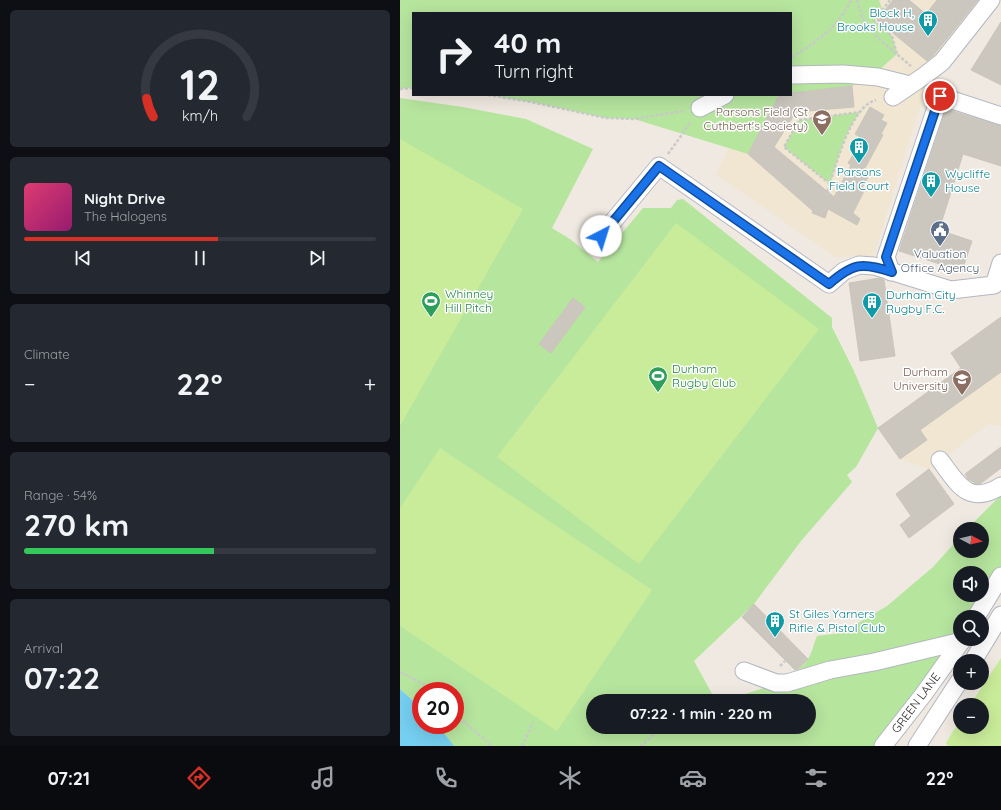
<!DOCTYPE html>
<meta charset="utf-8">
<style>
body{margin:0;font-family:Quicksand,sans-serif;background:#242831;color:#f1f3f6;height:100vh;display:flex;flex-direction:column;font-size:15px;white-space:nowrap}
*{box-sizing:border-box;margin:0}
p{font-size:13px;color:#9ea1a6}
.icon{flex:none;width:22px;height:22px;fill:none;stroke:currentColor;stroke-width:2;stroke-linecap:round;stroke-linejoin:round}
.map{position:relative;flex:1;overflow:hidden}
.side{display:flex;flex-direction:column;gap:10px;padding:10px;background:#0d0f14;width:400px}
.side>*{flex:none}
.top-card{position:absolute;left:12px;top:12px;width:380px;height:84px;border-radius:0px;box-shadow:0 4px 16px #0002;background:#171b24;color:#f1f3f6;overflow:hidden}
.needle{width:26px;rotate:97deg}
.tools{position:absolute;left:553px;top:522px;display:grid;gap:8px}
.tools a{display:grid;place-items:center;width:36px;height:36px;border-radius:50%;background:#171b24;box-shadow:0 4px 16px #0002;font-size:20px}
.speed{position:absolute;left:12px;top:682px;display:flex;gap:8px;font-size:20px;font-weight:700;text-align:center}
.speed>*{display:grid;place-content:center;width:52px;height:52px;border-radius:50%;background:#171b24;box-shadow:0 4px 16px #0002;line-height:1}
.speed .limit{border:6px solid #d22;background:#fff;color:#111}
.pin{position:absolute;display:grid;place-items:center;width:34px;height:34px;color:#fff;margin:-17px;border:2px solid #fff;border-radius:50%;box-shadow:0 1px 4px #0007}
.me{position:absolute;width:44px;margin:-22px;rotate:40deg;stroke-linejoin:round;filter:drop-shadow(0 0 3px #0008)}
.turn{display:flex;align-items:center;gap:14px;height:84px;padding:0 16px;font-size:18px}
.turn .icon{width:52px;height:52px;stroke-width:2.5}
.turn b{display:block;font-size:28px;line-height:34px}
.big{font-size:30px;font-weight:800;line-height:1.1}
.side .widget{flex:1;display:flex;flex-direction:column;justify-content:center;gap:6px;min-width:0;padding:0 14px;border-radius:6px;background:#242831}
.side .dial{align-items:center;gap:0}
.dial svg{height:104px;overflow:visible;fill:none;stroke:#363941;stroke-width:7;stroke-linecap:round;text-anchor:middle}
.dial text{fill:#f1f3f6;stroke:none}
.song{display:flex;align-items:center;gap:12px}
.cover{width:48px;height:48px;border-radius:6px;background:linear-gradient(135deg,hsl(340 70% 55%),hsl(320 70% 35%))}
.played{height:4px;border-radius:2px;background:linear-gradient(90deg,#d93025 55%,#363941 55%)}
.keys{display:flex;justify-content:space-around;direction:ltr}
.heat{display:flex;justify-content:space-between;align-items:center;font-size:22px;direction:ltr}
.charge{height:6px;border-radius:3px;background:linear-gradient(90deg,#34c759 54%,#363941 0)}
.trip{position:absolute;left:186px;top:694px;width:230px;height:40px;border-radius:20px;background:#171b24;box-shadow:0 4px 16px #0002;font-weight:800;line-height:40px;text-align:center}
.tab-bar{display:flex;height:64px;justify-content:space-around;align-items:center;background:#090b0e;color:#9ea1a6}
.tab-bar .icon{width:28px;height:28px}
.tab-bar .active{color:#d93025}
.tab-bar b{font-size:18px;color:#f1f3f6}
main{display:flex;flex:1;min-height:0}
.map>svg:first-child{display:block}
.education{fill:#f0e6d1}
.green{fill:#b6e59e;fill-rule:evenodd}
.pitch{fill:#c9ec9a}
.water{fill:#75cff0}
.building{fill:#cbc7bf;stroke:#cbc5ba}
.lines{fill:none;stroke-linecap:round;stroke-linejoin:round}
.minor-casing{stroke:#b4b7c1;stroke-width:19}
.path{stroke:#c9c9c9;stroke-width:2.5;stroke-dasharray:3 2;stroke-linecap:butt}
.minor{stroke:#fff;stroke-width:17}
.route-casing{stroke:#114b97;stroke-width:10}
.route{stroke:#1a73e8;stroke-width:7}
.labels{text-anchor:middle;stroke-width:3;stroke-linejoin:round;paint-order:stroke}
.culture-label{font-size:12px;fill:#0d838f;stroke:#fff;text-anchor:start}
.education-label{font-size:12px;fill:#785e54;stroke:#fff;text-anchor:end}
.service-label{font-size:12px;fill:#4e5e75;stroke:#fff}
.leisure-label{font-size:12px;fill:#27864d;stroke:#fff;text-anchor:start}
.street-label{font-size:12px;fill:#2e2e2e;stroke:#fff}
</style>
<main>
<section class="side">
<div class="widget dial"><svg viewBox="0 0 100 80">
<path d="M14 69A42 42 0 1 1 86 69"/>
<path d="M14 69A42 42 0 0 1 9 55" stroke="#d93025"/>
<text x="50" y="56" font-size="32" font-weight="700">12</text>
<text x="50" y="72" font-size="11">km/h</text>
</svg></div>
<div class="widget">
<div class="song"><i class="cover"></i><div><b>Night Drive</b><p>The Halogens</p></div></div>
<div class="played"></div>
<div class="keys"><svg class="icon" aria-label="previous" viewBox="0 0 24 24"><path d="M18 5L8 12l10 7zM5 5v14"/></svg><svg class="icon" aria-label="pause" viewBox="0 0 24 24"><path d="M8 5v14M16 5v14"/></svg><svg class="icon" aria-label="next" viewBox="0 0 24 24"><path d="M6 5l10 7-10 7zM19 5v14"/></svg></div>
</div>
<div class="widget"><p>Climate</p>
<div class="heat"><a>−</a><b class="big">22°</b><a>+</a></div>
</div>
<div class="widget"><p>Range · 54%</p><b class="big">270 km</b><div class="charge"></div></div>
<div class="widget"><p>Arrival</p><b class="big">07:22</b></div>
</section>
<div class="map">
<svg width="601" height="746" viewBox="0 0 601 746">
<rect width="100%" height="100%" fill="#efe9e1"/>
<!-- education -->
<g class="education">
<polygon points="469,0 601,0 601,3 523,98 495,186 474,256 436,257 316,175 353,95 391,95"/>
<polygon points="601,317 601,426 588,424 529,469 500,459 478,428 561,368 551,353"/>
</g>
<!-- green -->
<g class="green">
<polygon points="0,0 479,0 482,9 474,21 492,36 497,54 478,71 452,86 391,93 391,13 13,13 13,88 0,89"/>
<polygon points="88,95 379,95 348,154 234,119 206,118 131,102"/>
<path d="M 0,98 L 63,107 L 126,119 L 193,149 L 152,228 L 170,239 L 198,262 L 243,208 L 271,208 L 277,200 L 283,199 L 432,318 L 432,327 L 454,371 L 478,428 L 456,467 L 447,475 L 452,482 L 401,541 L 354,604 L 294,661 L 316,701 L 193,701 L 193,727 L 409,727 L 409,701 L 318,701 C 346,694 390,684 408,659 C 412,653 414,643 417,636 L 441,633 L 487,606 L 533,567 L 560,537 L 560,551 L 582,551 L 582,529 L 567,529 L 601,495 L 601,571 L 570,617 L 560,617 L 560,633 L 517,692 L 480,736 L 474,746 L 54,746 L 38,725 L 55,725 L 55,691 L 21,691 L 21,708 L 0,689 ZM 560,573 L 582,573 L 582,595 L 560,595 Z"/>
<path d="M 460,112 C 445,130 437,162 430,184 L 384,147 L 399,120 Z"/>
</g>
<!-- pitch -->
<g class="pitch">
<polygon points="0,139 123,209 0,426"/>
<polygon points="276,223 419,329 239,564 97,457"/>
<polygon points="40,448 252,590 157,731 0,626 0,508"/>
<polygon points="601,658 601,746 548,746 546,743 560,720 560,727 582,727 582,705 570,705"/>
</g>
<!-- water -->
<polygon class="water" points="0,689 21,708 21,725 38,725 54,746 0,746"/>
<!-- building -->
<g class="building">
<polygon points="493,0 509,0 526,14 537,0 578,0 533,56 527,61 477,20"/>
<polygon points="601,22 601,85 571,70"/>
<polygon points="452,86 454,107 396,112 374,147 434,197 451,165 448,163 455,152 452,150 460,137 455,134 470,107 484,115 481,120 487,123 481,134 483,135 464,170 467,171 464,175 468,177 461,190 464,191 453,213 460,219 457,225 428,209 425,218 412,213 413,211 348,154 379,95 391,95 391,93"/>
<polygon points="546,109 601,126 601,166 563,154 539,230 572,241 562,271 499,251"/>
<polygon points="480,278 484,280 495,356 460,361 449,283"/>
<polygon points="173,298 185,307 151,353 139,344"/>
<polygon points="601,317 601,372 520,430 527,440 500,459 478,428 561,368 551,353"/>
<polygon points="601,447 601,468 580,484 575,483 568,479 565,474"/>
<polygon points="529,469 554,504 509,538 500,525 511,516 496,494"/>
<polygon points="354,604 408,659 398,669 395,670 342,617"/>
</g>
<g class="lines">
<defs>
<g id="minor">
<polyline points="391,75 443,74 478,77 510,85"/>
<polyline points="493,97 524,76 542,62 591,0"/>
<polyline points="300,108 325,95"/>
<polyline points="201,236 259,166 429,284 444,271 459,265 474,266 551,290 594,285 601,263"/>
<polyline points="491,272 486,257 540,96 601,116"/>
<path d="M 540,460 C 558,484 568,506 601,486"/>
<polyline points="576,617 601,576"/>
<polyline points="573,661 601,615"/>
<polyline points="344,671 376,683 387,683 430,670 474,662 562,641"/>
<polyline points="483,746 523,695 563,639"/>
<polyline points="517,746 560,680"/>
</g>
</defs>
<!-- minor casing -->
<use href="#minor" class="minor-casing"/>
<!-- path -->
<g class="path">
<polyline points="457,0 462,18 480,40 511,66"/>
<polyline points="490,0 474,21 492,36 497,54"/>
<path d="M 392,57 C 417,42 439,26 451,0"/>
<polyline points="0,89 13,88"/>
<polyline points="88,95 131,102 206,118 234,119 284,111"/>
<polyline points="268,154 291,122"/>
<polyline points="430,184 384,147 399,120 460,112"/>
<path d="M 426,196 C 434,172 450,106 476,100"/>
<polyline points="380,666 385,661"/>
<polyline points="0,672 23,684 30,691"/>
<polyline points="40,691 49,683"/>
<polyline points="338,701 359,695"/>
<polyline points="55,714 92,746"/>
<polyline points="122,746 133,722"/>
<polyline points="240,746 263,727"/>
</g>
<!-- minor -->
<use href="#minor" class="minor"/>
</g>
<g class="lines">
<defs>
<path id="route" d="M 201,236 L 259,166 L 429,284 C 453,263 462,262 492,272 L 486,257 L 540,96"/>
</defs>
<!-- route casing -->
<use href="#route" class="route-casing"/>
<!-- route -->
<use href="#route" class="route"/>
</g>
<!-- icons -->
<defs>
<symbol id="building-pin" viewBox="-11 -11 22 30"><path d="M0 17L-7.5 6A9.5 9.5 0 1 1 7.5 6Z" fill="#0f9aa8" stroke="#fff"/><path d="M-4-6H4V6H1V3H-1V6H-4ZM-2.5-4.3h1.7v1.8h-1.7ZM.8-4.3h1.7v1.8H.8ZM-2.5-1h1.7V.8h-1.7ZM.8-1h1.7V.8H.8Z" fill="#fff"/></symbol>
<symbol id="university-pin" viewBox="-11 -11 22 30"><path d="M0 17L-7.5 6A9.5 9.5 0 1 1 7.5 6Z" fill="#8d6e63" stroke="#fff"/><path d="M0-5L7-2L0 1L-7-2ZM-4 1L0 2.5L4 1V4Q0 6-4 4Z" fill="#fff"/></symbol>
<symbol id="civic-pin" viewBox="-11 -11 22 30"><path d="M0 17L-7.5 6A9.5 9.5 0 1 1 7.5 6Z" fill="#5c6f8a" stroke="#fff"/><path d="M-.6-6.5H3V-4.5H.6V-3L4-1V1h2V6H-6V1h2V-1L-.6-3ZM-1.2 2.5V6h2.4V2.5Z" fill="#fff"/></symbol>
<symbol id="stadium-pin" viewBox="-11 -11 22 30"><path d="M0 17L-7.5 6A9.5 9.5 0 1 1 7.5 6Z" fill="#2e9e5b" stroke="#fff"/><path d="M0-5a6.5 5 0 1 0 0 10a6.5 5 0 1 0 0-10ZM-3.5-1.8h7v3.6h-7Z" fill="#fff"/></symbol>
</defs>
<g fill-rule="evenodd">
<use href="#building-pin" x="517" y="9" width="22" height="30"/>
<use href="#university-pin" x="411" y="108" width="22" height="30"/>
<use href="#building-pin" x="448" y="136" width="22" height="30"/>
<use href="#building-pin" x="520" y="170" width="22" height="30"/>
<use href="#civic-pin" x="529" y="219" width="22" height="30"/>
<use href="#stadium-pin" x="20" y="290" width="22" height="30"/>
<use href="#building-pin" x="461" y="291" width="22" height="30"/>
<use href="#stadium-pin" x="247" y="365" width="22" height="30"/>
<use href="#university-pin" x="551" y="368" width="22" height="30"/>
<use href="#building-pin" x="364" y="610" width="22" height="30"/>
</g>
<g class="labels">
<!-- culture labels -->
<g class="culture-label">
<text x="514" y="17" text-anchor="end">Block H,<tspan x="514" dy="14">Brooks House</tspan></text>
<text x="459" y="176" text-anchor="middle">Parsons<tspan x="459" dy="14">Field Court</tspan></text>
<text x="545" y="178">Wycliffe<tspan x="545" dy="14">House</tspan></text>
<text x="486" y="299">Durham City<tspan x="486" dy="14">Rugby F.C.</tspan></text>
<text x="389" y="618">St Giles Yarners<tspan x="389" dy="14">Rifle &amp; Pistol Club</tspan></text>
</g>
<!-- education labels -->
<g class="education-label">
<text x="408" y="116">Parsons Field (St<tspan x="408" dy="14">Cuthbert's Society)</tspan></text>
<text x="548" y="376">Durham<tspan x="548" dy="14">University</tspan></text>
</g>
<!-- service labels -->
<g class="service-label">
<text x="540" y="258">Valuation<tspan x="540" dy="14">Office Agency</tspan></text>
</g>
<!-- leisure labels -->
<g class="leisure-label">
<text x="45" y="298">Whinney<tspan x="45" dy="14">Hill Pitch</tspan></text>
<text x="272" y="373">Durham<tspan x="272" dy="14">Rugby Club</tspan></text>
</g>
<!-- street labels -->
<g class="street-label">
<text transform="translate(516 703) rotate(-53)" y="4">GREEN LANE</text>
</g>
</g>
</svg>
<div class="tools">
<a><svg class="needle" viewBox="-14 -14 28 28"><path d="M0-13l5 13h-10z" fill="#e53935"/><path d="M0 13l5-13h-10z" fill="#9ea1a6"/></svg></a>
<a><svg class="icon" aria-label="sound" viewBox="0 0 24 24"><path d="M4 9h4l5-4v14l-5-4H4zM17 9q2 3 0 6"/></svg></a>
<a><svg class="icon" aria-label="search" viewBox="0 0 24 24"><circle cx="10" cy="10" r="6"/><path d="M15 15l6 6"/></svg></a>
<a>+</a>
<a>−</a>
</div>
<div class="speed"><div class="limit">20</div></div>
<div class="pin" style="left:540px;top:96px;background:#d93025"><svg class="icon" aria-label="arrive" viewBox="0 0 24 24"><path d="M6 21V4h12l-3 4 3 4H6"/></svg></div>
<svg class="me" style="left:201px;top:236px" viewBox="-20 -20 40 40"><circle r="19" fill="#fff"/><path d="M0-13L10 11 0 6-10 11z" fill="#1a73e8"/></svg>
<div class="trip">07:22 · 1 min · 220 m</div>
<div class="top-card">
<div class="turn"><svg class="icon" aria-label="right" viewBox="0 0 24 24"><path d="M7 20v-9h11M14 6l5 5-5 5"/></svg><div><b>40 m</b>Turn right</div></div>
</div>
</div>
</main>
<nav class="tab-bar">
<b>07:21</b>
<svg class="icon active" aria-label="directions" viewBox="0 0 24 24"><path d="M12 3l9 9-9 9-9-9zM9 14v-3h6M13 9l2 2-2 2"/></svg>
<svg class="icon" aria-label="music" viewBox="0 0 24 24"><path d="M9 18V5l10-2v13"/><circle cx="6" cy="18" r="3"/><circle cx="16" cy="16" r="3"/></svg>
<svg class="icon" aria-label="phone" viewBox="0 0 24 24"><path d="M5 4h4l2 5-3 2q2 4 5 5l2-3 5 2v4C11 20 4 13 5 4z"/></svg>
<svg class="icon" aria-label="climate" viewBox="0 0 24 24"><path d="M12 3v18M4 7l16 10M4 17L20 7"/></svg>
<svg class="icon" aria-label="car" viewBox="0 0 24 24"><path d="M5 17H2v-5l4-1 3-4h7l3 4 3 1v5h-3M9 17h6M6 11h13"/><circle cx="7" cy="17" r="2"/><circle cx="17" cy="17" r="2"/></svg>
<svg class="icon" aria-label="filters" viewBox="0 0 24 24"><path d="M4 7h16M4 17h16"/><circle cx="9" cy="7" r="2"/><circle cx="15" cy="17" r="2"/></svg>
<b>22°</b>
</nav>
